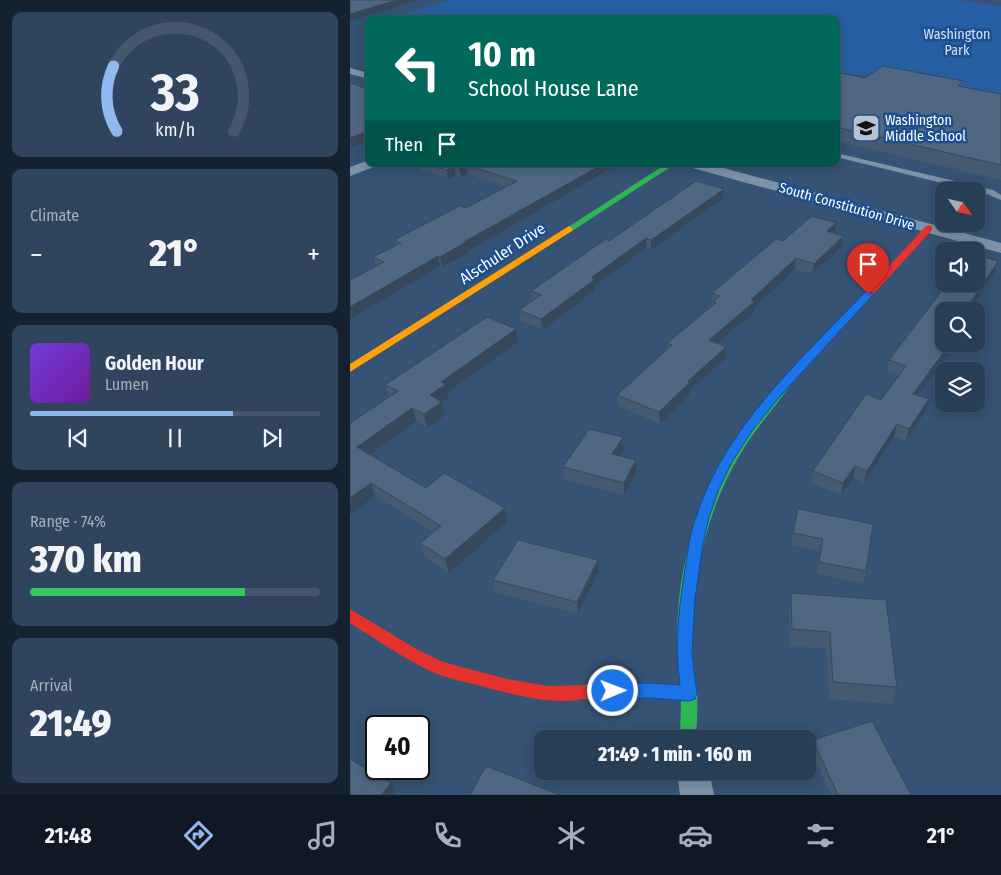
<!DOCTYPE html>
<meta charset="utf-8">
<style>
body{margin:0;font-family:"Fira Sans Condensed",sans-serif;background:#30455d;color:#f1f3f6;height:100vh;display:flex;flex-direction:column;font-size:19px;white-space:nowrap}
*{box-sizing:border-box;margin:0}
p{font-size:16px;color:#a5aeba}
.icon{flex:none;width:28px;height:28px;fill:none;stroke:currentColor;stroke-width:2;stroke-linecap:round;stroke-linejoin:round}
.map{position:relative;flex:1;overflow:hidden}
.panel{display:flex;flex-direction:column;gap:12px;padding:12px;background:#162230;width:350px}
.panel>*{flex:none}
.top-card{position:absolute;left:15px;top:15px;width:475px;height:152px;border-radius:10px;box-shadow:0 2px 12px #0003,0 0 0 1px #44576d;background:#00695c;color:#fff;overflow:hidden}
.needle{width:32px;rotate:124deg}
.tools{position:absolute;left:585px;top:182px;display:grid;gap:10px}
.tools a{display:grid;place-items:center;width:50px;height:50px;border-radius:10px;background:#283e57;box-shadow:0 2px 12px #0003,0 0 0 1px #44576d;font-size:25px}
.speed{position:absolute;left:15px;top:715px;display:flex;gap:10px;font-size:25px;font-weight:700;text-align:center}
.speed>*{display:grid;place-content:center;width:65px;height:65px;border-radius:50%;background:#283e57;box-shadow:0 2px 12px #0003,0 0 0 1px #44576d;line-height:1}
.speed .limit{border:2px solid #111;border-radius:8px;background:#fff;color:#111}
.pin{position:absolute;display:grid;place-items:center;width:42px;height:42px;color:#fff;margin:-51px -21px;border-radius:50% 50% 50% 0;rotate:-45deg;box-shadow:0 0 5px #0007}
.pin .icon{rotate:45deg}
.me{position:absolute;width:55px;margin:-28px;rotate:89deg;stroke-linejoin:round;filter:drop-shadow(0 0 4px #0008)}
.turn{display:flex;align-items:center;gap:18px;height:105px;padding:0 20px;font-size:22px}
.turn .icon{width:65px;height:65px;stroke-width:2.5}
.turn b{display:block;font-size:35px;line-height:42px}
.then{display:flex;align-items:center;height:48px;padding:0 20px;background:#0003;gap:10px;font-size:19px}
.big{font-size:38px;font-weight:800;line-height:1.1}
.panel .widget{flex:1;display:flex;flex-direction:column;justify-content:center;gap:8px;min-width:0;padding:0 18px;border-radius:10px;background:#30455d}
.panel .dial{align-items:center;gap:0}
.dial svg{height:130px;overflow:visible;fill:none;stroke:#44576d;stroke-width:7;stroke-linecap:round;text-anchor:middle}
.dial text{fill:#f1f3f6;stroke:none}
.song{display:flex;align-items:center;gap:15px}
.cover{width:60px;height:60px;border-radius:8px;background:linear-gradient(135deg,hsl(260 70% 55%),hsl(280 70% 35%))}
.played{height:5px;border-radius:2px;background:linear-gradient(90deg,#90b9f0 70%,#44576d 70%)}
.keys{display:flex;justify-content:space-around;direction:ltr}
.heat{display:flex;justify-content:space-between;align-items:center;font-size:28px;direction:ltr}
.charge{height:8px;border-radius:4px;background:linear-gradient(90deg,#34c759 74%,#44576d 0)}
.trip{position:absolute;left:184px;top:730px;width:282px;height:50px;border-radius:10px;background:#283e57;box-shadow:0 2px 12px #0003,0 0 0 1px #44576d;font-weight:800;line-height:50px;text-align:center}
.dock{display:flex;height:80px;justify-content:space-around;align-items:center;background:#101923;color:#a5aeba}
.dock .icon{width:35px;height:35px}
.dock .current{color:#90b9f0}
.dock b{font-size:22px;color:#f1f3f6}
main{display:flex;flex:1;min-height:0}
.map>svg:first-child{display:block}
.green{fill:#265fa1}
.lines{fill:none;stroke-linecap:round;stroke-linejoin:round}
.lane{fill:#7d92a8;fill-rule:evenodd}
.street{fill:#7d92a8;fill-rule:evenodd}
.fast{fill:#30b455;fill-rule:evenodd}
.slow{fill:#ff9f0a;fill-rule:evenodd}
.jam{fill:#e5322d;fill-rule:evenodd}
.wall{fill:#455971}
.shaded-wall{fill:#38485c}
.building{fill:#506783;stroke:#38485c}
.route{fill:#1a73e8;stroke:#114b97}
.labels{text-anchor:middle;stroke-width:5;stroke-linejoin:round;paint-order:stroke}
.far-park-label{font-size:14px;fill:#cfe3fa;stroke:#1b4f8f}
.far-poi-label{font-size:14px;fill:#fff;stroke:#1b4f8f;text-anchor:start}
.far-street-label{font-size:14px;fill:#fff;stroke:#1b4f8f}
.street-label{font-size:16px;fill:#fff;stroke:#1b4f8f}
</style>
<main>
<section class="panel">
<div class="widget dial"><svg viewBox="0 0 100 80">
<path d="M14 69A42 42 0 1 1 86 69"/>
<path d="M14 69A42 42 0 0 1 12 29" stroke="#90b9f0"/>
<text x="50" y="56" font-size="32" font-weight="700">33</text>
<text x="50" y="72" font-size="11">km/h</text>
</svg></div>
<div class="widget"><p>Climate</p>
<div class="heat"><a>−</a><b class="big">21°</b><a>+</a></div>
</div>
<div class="widget">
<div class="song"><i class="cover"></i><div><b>Golden Hour</b><p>Lumen</p></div></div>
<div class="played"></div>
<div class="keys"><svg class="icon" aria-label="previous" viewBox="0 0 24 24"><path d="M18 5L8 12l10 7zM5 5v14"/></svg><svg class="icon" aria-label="pause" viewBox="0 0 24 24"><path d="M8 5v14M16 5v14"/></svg><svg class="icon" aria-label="next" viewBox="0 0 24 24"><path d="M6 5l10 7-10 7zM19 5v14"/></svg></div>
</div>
<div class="widget"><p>Range · 74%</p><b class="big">370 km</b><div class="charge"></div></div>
<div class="widget"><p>Arrival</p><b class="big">21:49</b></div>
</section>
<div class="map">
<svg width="651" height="795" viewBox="0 0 651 795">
<rect width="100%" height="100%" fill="#365274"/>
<!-- green -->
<polygon class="green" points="99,0 608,0 651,6 651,102 544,73 497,75 486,73 486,19 38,19"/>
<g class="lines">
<!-- lane -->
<polygon class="lane" points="486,153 643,190 651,195 651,200 637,194 486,157"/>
<!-- street -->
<g class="street">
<polygon points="0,68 19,73 19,79 0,74"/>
<polygon points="19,160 19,164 26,164 24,167 0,176 0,167"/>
<polygon points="337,164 359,164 651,243 651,253 339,167"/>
<polygon points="327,771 359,771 364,795 330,795"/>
</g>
<!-- fast -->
<g class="fast">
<polygon points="316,164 325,164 222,231 219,232 215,229"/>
<path d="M 433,384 L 439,387 C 424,408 407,427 394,448 C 357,507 342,575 342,644 C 342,659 345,674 347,689 C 348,706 347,722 346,739 L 330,739 L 331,700 L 300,697 L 234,699 L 228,697 L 226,692 L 228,687 L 234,685 L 300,683 L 330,685 C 317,560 352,480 429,385 Z"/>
</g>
<!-- slow -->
<polygon class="slow" points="219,226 223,229 222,231 0,372 0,364"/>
<!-- jam -->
<g class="jam">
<polygon points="579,225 582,226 582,230 437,389 429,389 427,387 429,385 576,226"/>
<path d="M 0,609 L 68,650 L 93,662 L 157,679 L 199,686 L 234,685 L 240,687 L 242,692 L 240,697 C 208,709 151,691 119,683 C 107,680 94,677 82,672 C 53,658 27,640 0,623 Z"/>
</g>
</g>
<!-- wall -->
<g class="wall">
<polygon points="486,72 515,78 612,86 651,94 651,180 486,141"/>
<polygon points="68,164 262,164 262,168 118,251 118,253 92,267 90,266 26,266 23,257 46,246 44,240 116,208 156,187 117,174 111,177 106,176 98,179 69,169"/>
<polygon points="374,189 373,199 301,250 296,248 244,287 245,290 193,330 170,321 169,310 182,301 181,291 259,241"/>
<polygon points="485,233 493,236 492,246 462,274 445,269 404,308 404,312 368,344 376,358 340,390 340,394 310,424 268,406 267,395 317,350 317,343 363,305 362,304 362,293 433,241"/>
<polygon points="648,261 645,272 621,309 568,395 579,399 576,411 556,441 544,436 514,483 503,478 491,495 461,483 463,471 531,400 549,375 537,371 539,360"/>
<polygon points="168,342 98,392 99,397 92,402 95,415 77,428 66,421 20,455 76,488 157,522 99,573 74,557 70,543 83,532 25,496 0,514 0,423 39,397 35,385"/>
<polygon points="273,437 274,449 269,456 287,472 274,495 214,479 213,467"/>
<polygon points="448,509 516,571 514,584 467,574 471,551 441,545 443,533"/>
<polygon points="249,572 228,614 145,592 143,580"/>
<polygon points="441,593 547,687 542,704 479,699 476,649 440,646 439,610"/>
<polygon points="463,740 561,795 481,795 461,751"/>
</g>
<!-- shaded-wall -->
<g class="shaded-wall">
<polygon points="47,0 69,0 0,21 0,14"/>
<polygon points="19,131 19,140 1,148 0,138"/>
<polygon points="253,164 262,164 262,168 118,251 118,253 92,267 90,257 114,242"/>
<polygon points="116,165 117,174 111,177 109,168"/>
<polygon points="104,166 106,176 98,179 96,170"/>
<polygon points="374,189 373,199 301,250 301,240"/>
<polygon points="486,223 485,233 477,231"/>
<polygon points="493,236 492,246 462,274 464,264"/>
<polygon points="296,238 296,248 244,287 245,290 193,330 191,319 242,277"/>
<polygon points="88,256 90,266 0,319 0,307"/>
<polygon points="446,258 445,269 404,308 404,312 359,351 359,340"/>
<polygon points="648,261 645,272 619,311 617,308"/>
<polygon points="166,329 168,342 98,392 99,397 92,402 95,415 77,428 74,414 80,395 91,382"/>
<polygon points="600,344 605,344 561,405 563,394"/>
<polygon points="376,347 376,358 340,390 340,394 310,424 309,412 338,381"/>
<polygon points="579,399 576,411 556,441 559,429"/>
<polygon points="62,408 66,421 11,461 7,447"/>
<polygon points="547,424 544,436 514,483 517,471"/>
<polygon points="273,437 274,449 263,466 262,454"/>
<polygon points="286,460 287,472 274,495 274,483"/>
<polygon points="505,466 503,478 491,495 493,483"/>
<polygon points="21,483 25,496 0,515 0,498"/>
<polygon points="155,508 157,522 99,573 95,559"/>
<polygon points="248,560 249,572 228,614 227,602"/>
<polygon points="41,783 45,795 31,795"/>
</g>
<!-- building -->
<g class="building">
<polygon points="0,0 47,0 0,14"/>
<polygon points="533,66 613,81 608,86 651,94 651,165 486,127 486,72 515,78"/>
<polygon points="0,83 19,89 19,131 0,138"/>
<polygon points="79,164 253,164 114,242 116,242 90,257 88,256 0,307 0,280 34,262 23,257 51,243 44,240 110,206 116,208 167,181 116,165 109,168 104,166 96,170"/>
<polygon points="346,181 374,189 301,240 296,238 242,277 244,280 191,319 169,310 191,295 181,291 256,239 259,241"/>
<polygon points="462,216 486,223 477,231 493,236 464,264 446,258 401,300 405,301 359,340 376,347 338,381 340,382 309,412 267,395 322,345 317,343 366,303 363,302 370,296 362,293 426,239 433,241"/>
<polygon points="626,255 648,261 617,308 624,310 623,311 594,311 594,344 600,344 563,394 579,399 559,429 547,424 517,471 505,466 493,483 463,471 516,394 531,400 556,366 539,360 597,284 626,284"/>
<polygon points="137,317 166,329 91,382 96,384 80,395 92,402 74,414 62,408 7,447 76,488 94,473 155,508 95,559 70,543 91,526 21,483 0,498 0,423 48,391 35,385"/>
<polygon points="239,429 273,437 262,454 286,460 274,483 213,467"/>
<polygon points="448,509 523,524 516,571 469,562 473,539 443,533"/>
<polygon points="168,540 248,560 227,602 143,580"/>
<polygon points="441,593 536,600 547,687 483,682 480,632 442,629"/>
<polygon points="522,721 561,795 488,795 463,740"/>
<polygon points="0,759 41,783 31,795 0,795"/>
<polygon points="136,766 210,795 120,795"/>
</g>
<!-- route -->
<path class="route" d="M 518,291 L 523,294 L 522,296 L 431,395 L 402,431 L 382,462 L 369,489 L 359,517 L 353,544 L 345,599 L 342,655 L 347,693 L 345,699 L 339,701 L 300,698 L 263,698 L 257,696 L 255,691 L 257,686 L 263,684 L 300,683 L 330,685 C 325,649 328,613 334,576 C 337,556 339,536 346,517 C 375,426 451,360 515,292 Z"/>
<!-- icons -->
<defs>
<symbol id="school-square" viewBox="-11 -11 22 22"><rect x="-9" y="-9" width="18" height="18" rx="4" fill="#b9c2ce" stroke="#1b4f8f"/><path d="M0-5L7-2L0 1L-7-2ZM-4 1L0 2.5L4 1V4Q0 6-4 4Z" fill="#111"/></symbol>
</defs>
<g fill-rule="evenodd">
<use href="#school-square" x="500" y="112" width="32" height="32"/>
</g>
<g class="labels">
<!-- far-park labels -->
<g class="far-park-label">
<text x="607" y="39">Washington<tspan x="607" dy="16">Park</tspan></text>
</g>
<!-- far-poi labels -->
<g class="far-poi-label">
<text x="535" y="125">Washington<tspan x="535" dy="16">Middle School</tspan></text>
</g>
<!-- far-street labels -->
<g class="far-street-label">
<text transform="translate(497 206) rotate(16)" y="5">South Constitution Drive</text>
</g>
<!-- street labels -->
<g class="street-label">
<text transform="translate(152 253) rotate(-33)" y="6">Alschuler Drive</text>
</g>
</g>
</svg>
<div class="tools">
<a><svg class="needle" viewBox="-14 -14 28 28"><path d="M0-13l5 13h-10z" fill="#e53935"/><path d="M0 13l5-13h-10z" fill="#a5aeba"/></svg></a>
<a><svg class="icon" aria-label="sound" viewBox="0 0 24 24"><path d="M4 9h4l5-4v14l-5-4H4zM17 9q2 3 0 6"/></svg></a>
<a><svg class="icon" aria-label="search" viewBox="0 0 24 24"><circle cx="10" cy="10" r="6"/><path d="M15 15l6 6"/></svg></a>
<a><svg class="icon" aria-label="layers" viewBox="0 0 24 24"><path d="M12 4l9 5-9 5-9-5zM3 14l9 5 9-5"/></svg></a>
</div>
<div class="speed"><div class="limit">40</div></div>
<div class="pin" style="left:518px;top:294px;background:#d93025"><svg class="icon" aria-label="arrive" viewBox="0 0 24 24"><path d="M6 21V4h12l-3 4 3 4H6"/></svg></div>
<svg class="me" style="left:263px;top:691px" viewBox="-20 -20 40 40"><circle r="17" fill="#1a73e8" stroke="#fff" stroke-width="3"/><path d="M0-11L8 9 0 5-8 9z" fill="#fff"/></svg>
<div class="trip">21:49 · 1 min · 160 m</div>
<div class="top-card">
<div class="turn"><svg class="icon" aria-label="left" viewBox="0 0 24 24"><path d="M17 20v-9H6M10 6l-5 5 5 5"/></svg><div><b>10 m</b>School House Lane</div></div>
<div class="then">Then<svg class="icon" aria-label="arrive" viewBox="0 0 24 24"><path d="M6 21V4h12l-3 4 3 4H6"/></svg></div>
</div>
</div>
</main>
<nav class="dock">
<b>21:48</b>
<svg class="icon current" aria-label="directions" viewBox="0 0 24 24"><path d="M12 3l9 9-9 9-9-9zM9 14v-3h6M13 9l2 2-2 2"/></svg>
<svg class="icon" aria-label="music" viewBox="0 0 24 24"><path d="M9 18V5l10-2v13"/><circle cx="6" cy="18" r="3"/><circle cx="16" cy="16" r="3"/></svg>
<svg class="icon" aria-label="phone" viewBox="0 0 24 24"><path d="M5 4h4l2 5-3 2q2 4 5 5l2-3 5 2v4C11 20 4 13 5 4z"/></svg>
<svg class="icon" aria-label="climate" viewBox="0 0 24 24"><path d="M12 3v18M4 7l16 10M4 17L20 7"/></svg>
<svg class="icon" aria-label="car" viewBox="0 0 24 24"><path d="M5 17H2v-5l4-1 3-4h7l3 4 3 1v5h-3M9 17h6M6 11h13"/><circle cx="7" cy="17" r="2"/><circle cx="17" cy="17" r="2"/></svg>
<svg class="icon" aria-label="filters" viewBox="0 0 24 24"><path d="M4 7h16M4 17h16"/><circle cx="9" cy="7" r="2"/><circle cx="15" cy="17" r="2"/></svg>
<b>21°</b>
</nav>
